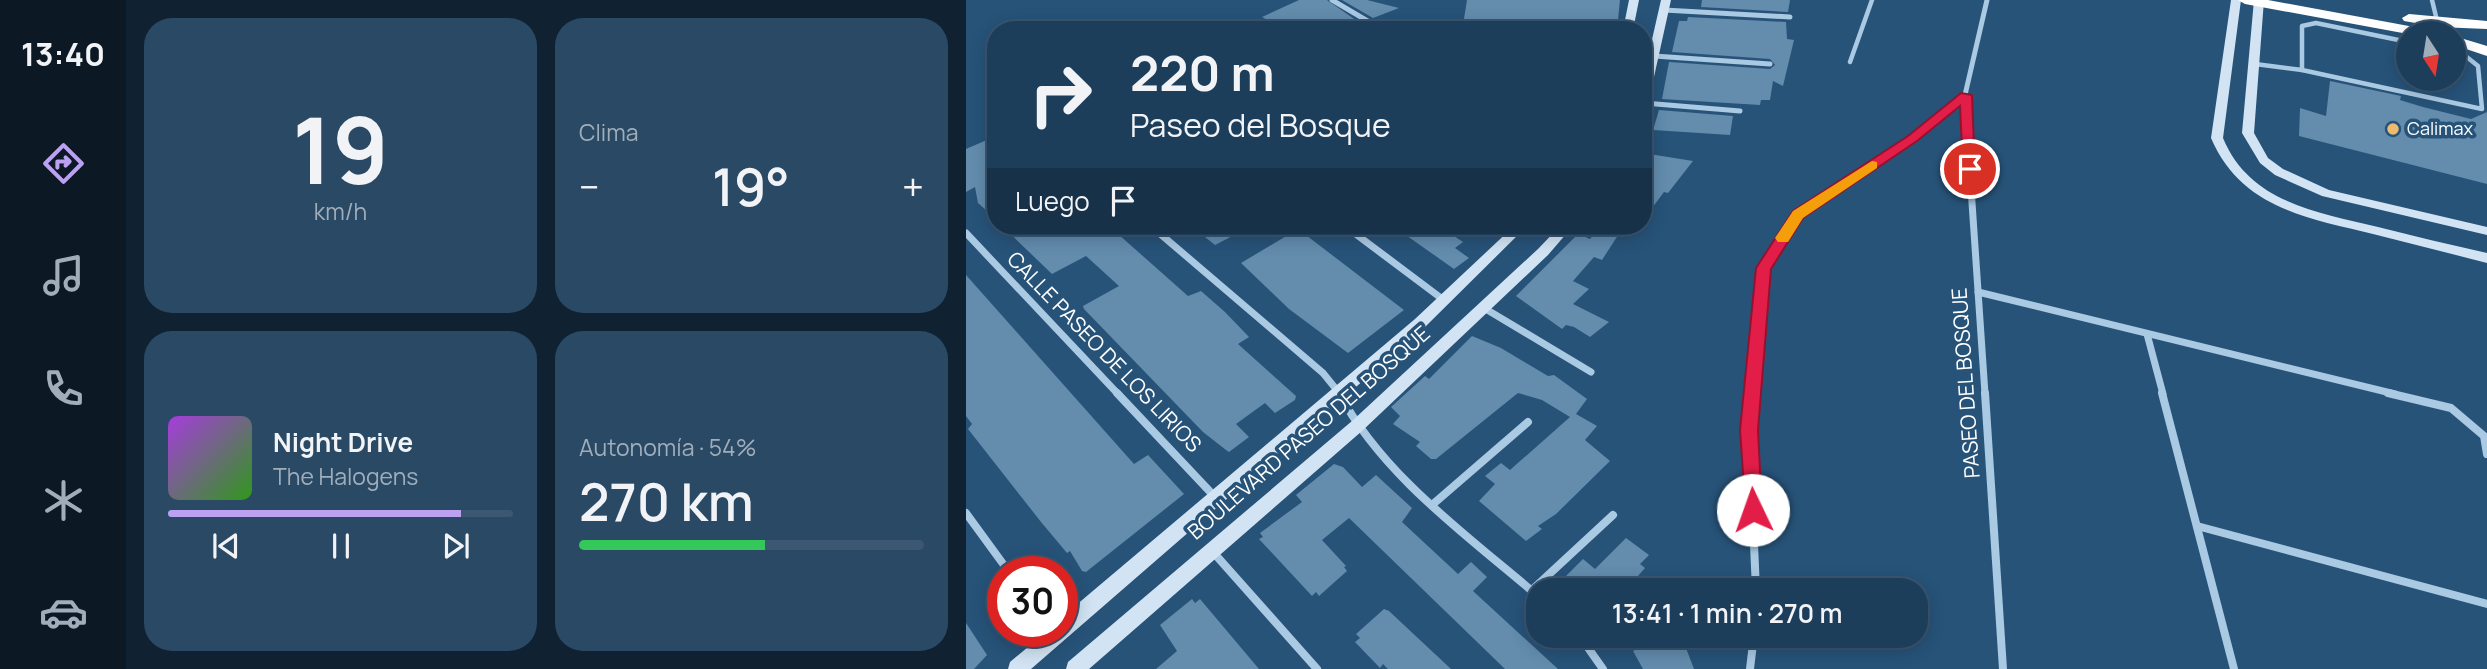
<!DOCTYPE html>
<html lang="es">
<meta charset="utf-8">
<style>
body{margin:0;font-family:Manrope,sans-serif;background:#2a4964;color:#f1f3f6;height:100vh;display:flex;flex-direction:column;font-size:26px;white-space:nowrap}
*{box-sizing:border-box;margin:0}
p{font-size:23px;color:#a0aebb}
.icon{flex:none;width:38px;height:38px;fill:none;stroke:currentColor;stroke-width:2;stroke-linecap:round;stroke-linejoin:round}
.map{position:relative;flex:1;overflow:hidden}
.details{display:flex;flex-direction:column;gap:18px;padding:18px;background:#102232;width:840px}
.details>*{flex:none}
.guide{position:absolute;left:21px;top:21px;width:665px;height:214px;border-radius:28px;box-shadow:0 4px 18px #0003,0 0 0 2px #3b5771;background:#1d3e5b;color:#f1f3f6;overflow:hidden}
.needle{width:46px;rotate:168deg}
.fabs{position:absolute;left:1430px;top:21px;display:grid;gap:14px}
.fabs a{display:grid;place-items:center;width:70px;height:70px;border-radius:50%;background:#1d3e5b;box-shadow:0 4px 18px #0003,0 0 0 2px #3b5771;font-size:35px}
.speed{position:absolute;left:21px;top:556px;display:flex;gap:14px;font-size:35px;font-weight:700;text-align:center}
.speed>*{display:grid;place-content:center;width:91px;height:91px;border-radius:50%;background:#1d3e5b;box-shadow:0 4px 18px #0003,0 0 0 2px #3b5771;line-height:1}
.speed .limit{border:10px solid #d22;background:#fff;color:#111}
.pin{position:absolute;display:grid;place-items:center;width:60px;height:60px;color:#fff;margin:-30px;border:4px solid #fff;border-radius:50%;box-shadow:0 2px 7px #0007}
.me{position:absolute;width:77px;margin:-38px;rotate:357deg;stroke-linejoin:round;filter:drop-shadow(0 0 5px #0008)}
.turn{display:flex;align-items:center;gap:24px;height:147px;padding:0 28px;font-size:32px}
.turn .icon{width:91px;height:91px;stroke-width:2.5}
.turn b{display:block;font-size:49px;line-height:60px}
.then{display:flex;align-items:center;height:66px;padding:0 28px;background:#0003;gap:14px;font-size:26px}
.big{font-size:52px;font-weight:600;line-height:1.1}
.details .widget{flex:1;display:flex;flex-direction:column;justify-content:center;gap:10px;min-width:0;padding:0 24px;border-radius:28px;background:#2a4964}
.details .dial{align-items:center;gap:0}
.dial b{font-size:91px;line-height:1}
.song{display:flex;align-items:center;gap:21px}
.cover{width:84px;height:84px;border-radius:10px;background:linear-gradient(135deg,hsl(280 70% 55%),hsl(110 70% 35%))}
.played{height:7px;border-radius:4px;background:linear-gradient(90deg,#bca0f2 85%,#3b5771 85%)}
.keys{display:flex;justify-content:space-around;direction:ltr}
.heat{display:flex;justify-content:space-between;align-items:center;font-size:38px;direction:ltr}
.charge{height:10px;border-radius:5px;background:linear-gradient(90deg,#34c759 54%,#3b5771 0)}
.details .tiles{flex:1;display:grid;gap:18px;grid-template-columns:repeat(2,1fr)}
.trip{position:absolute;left:560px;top:578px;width:402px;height:70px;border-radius:28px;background:#1d3e5b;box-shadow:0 4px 18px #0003,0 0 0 2px #3b5771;font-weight:600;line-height:70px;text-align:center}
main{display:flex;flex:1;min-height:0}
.menu{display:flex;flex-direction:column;width:126px;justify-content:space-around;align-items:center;background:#0c1924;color:#a0aebb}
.menu .icon{width:49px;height:49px}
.menu .on{color:#bca0f2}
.menu b{font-size:32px;color:#f1f3f6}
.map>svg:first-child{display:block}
.building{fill:#638cad}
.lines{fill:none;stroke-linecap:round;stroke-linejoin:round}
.lane{stroke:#aac9e3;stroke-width:4.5}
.street-far2{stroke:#aac9e3;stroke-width:5}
.street-far1{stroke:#aac9e3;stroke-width:7}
.street{stroke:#aac9e3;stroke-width:8}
.secondary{fill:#d2e4f4;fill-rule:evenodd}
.highway{fill:#fff;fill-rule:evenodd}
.route{fill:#e11d48;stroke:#92132f;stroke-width:2}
.slow{fill:#f59e0b}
.poi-dot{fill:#ebbb70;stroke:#275379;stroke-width:2.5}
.labels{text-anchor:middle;stroke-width:7;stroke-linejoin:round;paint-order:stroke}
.far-poi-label{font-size:18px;fill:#fff;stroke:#275379;text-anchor:start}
.street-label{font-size:21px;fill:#fff;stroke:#275379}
</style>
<main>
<nav class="menu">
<b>13:40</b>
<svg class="icon on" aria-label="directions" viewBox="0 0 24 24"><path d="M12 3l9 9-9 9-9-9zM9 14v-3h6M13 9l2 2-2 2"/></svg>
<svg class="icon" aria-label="music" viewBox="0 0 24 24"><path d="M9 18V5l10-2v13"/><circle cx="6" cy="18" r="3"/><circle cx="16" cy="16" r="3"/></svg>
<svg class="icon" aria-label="phone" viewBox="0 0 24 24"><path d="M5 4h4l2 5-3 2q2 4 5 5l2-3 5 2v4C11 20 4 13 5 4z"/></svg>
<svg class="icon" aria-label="climate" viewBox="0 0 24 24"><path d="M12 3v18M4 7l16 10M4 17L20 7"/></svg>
<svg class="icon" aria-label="car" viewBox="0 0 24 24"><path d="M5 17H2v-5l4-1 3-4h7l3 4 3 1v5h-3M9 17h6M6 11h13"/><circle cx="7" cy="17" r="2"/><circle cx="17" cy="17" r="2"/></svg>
</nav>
<section class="details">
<div class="tiles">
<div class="widget dial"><b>19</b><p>km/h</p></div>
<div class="widget"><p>Clima</p>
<div class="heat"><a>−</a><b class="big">19°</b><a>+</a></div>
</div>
<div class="widget">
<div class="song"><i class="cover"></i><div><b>Night Drive</b><p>The Halogens</p></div></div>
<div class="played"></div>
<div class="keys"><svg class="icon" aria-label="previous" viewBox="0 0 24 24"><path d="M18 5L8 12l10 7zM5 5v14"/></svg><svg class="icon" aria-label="pause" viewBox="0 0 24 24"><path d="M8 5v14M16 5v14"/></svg><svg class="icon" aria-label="next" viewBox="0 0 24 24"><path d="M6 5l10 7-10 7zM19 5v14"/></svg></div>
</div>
<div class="widget"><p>Autonomía · 54%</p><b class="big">270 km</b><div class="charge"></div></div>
</div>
</section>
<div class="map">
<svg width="1521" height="669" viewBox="0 0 1521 669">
<rect width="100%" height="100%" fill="#275379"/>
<!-- building -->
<g class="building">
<polygon points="333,0 361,0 394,23 377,30 320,30 296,17"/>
<polygon points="376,0 401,0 433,8 407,18"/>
<polygon points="501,0 654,0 652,20 497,25"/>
<polygon points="736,0 824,0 822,12 735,7"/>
<polygon points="722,17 820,22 821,39 828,40 817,86 807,81 804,100 795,100 794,105 696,99 703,62 804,69 809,65 804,59 706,52 713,21 721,21"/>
<polygon points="1364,81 1435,96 1434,100 1457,107 1505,119 1521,112 1521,184 1333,136 1334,108 1360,116"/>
<polygon points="693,110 767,116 764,135 687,130"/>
<polygon points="30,136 30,168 22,171 30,178 30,219 12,203 9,187 0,192 0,149"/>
<polygon points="677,153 727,161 702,193 698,192 677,220"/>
<polygon points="36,226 143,226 222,296 235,291 259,312 283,337 272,344 330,396 329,400 309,413 299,403 270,424 283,437 263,452 260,450 237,432 118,309 117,306 153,286 120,256 86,274"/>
<polygon points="246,226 286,226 249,245 234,233"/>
<polygon points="427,226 473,226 497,242 489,248 503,258 488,269"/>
<polygon points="635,226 658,226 636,260 628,257 607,281 623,289 607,304 643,322 624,337 608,327 600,325 596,329 550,296 612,234 624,239"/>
<polygon points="332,229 438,310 382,353 323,309 275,263"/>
<polygon points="0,275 168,464 182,455 218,494 120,572 116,571 104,551 101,553 75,522 2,429 6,424 0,416"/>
<polygon points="506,336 535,348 582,376 588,375 621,399 610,414 631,426 619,440 644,461 590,514 572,526 576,529 560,541 513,501 529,484 519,476 535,463 544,470 604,417 576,400 552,393 470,459 465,459 450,446 454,442 427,424 434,416 425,407 459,376 463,379"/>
<polygon points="368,464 377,467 396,487 410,475 446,508 436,522 492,574 505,562 521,577 507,591 592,669 539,669 383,518 356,540 380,566 378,567 381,571 353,596 350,592 346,596 293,539 297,537 294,533 336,502 330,495"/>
<polygon points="660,538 683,555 674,564 679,568 672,576 690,590 616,590 600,576 617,559 629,569"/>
<polygon points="226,599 229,603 234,599 293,669 190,669 211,651 194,625"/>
<polygon points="418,609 423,611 485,669 422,669 417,664 414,668 389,642 394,638 390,634"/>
<polygon points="0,623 21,655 8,669 0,669"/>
<polygon points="682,635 715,635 728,669 677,669 667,651 684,643"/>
</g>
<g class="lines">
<!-- lane -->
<g class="lane">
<polyline points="1466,0 1474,33"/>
<polyline points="884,62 906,0"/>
<polyline points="1289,64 1336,70 1336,26 1350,23 1442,42"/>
<polyline points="1336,70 1516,109 1512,66 1497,54 1488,52"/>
</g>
<!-- street-far2 -->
<g class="street-far2">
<polyline points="366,0 405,23 426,30"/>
<polyline points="698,10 824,17"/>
<polyline points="688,56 804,64"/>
<polyline points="678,103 774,111"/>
<polyline points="890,175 946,138 999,95"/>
<polyline points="1004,175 999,95 1021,0"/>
</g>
<!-- street-far1 -->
<g class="street-far1">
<polyline points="1004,173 1019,394"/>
<polyline points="185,226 357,373 374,394"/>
<polyline points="379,226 479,301"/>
<polyline points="0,233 152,394"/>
<polyline points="1012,292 1429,394"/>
<polyline points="518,308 625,372"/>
<polyline points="1181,334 1197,394"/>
<polyline points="786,394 797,268 832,214 893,173"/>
</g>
<!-- street -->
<g class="street">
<polyline points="151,393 249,497"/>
<path d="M 373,393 C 417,476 502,536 572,596"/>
<polyline points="786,393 783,430 790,590"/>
<polyline points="1019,393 1037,669"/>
<polyline points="1196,393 1268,669"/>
<polyline points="1422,393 1485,408 1518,436 1521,454"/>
<polyline points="466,505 562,422"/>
<polyline points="0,513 43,572"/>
<polyline points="1231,526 1521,604"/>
<polyline points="247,552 351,669"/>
<polyline points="566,590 647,515"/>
<polyline points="613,635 637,669"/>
<polyline points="784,669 788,635"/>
</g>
<!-- secondary -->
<g class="secondary">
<polygon points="663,0 673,0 667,30 657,30"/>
<polygon points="695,0 705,0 682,104 677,107 677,79"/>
<path d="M 1265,0 L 1275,0 L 1257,138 C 1284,203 1351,212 1412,227 C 1448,236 1485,245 1521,253 L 1521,263 C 1483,253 1445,244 1407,234 C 1341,218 1275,208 1245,138 Z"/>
<polygon points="1288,0 1298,0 1288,133 1302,158 1317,169 1363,190 1521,227 1521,235 1356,196 1309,175 1294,163 1276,133"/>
<polygon points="548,226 561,226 459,327 65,669 42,669 44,662 80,632 96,632 96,617 449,319"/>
<polygon points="594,226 607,226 582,255 396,431 123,669 100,669 102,662 386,421 572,249"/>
</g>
<!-- highway -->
<g class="highway">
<polygon points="1272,0 1302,0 1459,29 1466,33 1442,34 1279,4"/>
<polygon points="1443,14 1521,21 1521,29 1472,27 1438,21 1436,18"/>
<polygon points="1488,36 1521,46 1521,56 1488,45"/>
</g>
</g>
<!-- route -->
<polygon class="route" points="995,93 1006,95 1009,172 997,169 994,106 951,141 837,218 805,269 792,430 796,510 793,516 787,518 780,516 774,430 790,268 827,211 942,136"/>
<!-- slow -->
<polygon class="slow" points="906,161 911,162 911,168 837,218 822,242 812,242 809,238 827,211"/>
<!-- markers -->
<circle class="poi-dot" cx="1427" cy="129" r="7"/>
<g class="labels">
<!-- far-poi labels -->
<g class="far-poi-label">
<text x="1441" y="135">Calimax</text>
</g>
<!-- street labels -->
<g class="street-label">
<text transform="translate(138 352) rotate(46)" y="7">CALLE PASEO DE LOS LIRIOS</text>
<text transform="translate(1000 383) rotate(-94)" y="7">PASEO DEL BOSQUE</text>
<text transform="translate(343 433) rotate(-41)" y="7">BOULEVARD PASEO DEL BOSQUE</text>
</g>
</g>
</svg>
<div class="fabs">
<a><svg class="needle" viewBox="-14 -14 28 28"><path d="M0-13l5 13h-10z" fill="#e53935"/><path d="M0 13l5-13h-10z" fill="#a0aebb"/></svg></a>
</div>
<div class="speed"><div class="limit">30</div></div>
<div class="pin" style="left:1004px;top:169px;background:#d93025"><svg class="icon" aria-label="arrive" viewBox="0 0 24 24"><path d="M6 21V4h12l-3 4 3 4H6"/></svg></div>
<svg class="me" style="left:787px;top:510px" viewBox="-20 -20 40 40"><circle r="19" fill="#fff"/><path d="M0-13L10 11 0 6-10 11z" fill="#e11d48"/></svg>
<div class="trip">13:41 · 1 min · 270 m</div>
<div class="guide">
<div class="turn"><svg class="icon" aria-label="right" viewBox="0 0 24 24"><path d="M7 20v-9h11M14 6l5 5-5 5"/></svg><div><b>220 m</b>Paseo del Bosque</div></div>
<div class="then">Luego<svg class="icon" aria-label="arrive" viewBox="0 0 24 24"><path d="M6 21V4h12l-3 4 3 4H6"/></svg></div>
</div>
</div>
</main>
